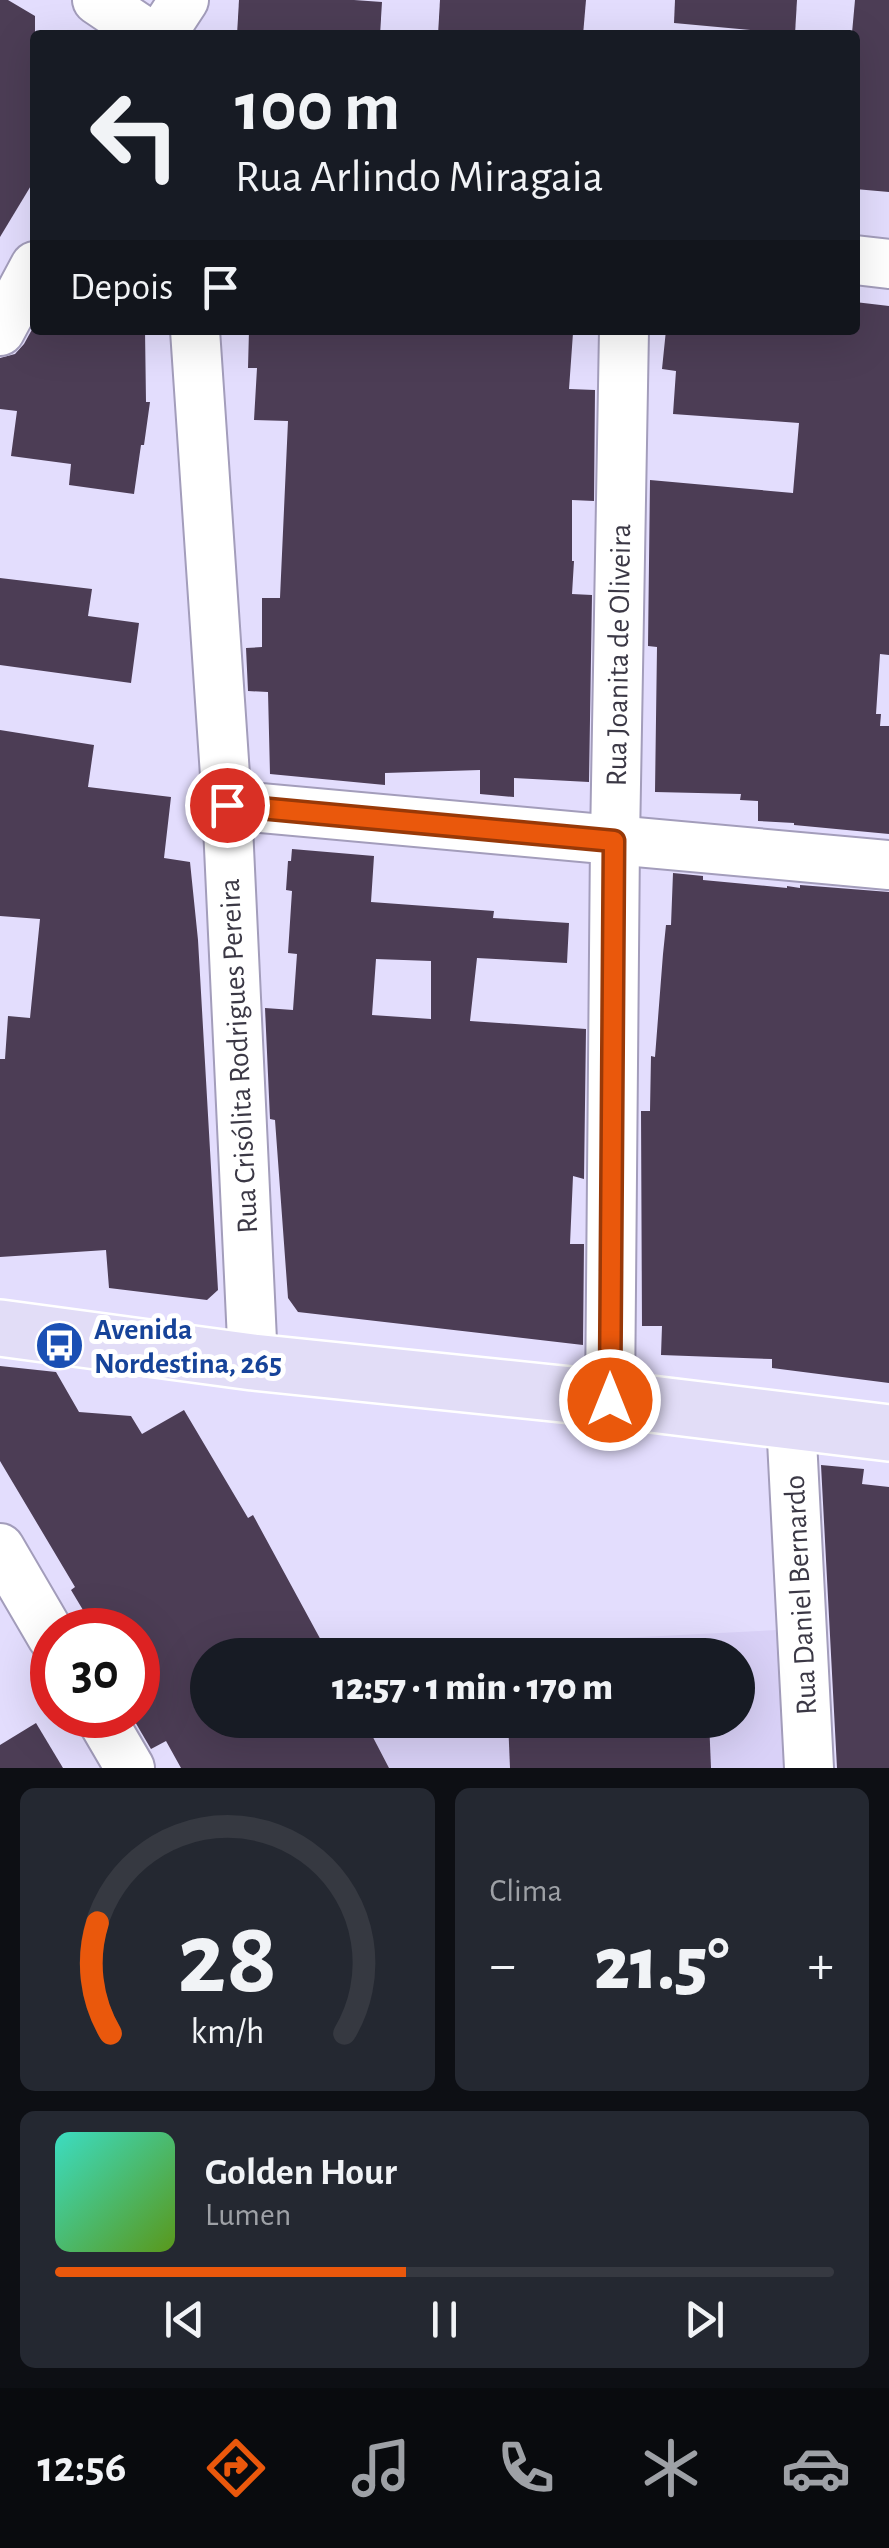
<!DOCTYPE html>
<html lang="pt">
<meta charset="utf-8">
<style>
body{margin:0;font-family:"Alegreya Sans",sans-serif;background:#242831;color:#f1f3f6;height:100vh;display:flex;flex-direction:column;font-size:38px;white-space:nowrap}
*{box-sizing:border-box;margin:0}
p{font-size:32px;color:#9ea1a6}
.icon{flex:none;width:55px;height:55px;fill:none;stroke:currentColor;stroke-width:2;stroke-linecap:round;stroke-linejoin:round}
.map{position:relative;height:1768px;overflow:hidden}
.side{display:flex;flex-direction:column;gap:20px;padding:20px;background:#0d0f14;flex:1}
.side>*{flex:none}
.hud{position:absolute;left:30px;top:30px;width:830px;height:305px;border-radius:10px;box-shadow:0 10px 40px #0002;background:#171b24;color:#f1f3f6;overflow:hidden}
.speed{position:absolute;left:30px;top:1608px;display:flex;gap:20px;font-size:50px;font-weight:700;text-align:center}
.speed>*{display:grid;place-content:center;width:130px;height:130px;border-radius:50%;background:#171b24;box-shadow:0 10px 40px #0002;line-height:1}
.speed .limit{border:15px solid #d22;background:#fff;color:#111}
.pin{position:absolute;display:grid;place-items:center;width:85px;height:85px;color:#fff;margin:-42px;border:5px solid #fff;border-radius:50%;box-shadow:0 2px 10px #0007}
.me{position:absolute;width:110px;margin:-55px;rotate:0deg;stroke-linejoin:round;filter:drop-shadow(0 0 8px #0008)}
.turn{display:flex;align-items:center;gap:35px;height:210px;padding:0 40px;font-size:45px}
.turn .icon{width:130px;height:130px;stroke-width:2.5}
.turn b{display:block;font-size:70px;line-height:85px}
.then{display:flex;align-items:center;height:95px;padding:0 40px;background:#0003;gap:20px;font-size:38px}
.big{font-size:75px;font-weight:800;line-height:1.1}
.side .widget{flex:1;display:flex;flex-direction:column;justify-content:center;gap:15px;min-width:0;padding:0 35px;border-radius:15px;background:#242831}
.side .dial{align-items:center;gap:0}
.dial svg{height:260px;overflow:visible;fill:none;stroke:#363941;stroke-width:7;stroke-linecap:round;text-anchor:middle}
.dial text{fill:#f1f3f6;stroke:none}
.song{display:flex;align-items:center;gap:30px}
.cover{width:120px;height:120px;border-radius:15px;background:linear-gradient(135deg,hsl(170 70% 55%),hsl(90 70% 35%))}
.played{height:10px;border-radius:5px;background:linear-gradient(90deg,#ea580c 45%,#363941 45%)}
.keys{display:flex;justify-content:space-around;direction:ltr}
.heat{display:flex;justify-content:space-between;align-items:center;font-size:55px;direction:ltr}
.side .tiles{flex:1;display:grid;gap:20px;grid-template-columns:1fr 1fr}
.widget:last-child{grid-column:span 2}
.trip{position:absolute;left:190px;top:1638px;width:565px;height:100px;border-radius:50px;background:#171b24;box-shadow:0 10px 40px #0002;font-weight:800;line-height:100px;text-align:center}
.dock{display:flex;height:160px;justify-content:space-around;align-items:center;background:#090b0e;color:#9ea1a6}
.dock .icon{width:70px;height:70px}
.dock .current{color:#ea580c}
.dock b{font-size:45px;color:#f1f3f6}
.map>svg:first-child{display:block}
.built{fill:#d9d1f7}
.building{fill:#4c3d55;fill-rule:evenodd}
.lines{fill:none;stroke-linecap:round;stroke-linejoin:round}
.minor-casing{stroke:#a39dbb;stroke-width:52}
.major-casing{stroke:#fff;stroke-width:60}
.minor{stroke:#fff;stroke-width:48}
.major{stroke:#e2ddf7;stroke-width:55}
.route-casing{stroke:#983908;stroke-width:25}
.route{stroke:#ea580c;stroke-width:18}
.labels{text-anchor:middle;stroke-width:10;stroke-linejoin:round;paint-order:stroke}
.street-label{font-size:30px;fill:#3b3845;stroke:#fff}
.transit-label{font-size:30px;font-weight:bold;fill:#164399;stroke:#fff;text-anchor:start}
</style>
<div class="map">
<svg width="889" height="1768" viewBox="0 0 889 1768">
<rect width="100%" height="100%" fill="#e3ddfd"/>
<!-- built -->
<polygon class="built" points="777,1630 786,1768 389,1768 364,1720 738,1720 738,1655 329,1655 328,1653"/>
<!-- building -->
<g class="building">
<polygon points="0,0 8,0 35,16 35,179 0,237"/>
<polygon points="239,0 354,0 382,2 380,35 237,35"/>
<polygon points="440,0 586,0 583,35 438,35"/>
<polygon points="675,0 797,0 795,34 674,23"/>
<polygon points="855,0 889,0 889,192 855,189 855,33 852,33"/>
<polygon points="855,302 889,306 889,655 880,654 876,714 881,714 880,726 889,726 889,834 794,825 794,823 758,821 758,801 740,800 741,794 655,792 657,647 648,646 650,480 793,493 799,423 673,414 676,371 662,369 666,330 855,330"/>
<polygon points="35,324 35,330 145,330 146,402 150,402 144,445 141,445 134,494 69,485 71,464 11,456 17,411 0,409 0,358 15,354 24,344"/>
<polygon points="249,330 533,330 573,333 569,389 595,390 594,501 572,500 572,561 574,561 572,594 592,595 589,782 514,778 514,797 480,794 480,770 385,773 385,785 270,774 268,692 248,691 246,648 262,647 262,598 280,598 288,421 254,420 257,368 248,368"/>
<polygon points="0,578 92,589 88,616 139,623 131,683 0,665"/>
<polygon points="0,730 94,745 88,787 171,797 164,858 190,862 198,940 218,1290 207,1300 109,1288 106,1250 0,1257 0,1059 5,1059 8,1016 30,1018 40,919 0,916"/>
<path d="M 292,849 L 374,856 L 371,902 L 494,911 L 493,918 L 569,923 L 567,963 L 477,958 L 470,1021 L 586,1029 L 584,1179 L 573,1176 L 570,1244 L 584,1244 L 583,1345 L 298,1312 L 288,1298 L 275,1120 L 270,1119 L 265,1008 L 293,1010 L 297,954 L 288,953 L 292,891 L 286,890 L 288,861 L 291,861 ZM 376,959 L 431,961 L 431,1019 L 372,1015 Z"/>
<polygon points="673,873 703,876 703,880 787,888 787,886 800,888 800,885 889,892 889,1383 772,1368 772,1359 661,1355 662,1326 642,1326 641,1111 650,1111 651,1056 655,1057 663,954 666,925 671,925"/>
<polygon points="0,1366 56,1372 79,1412 131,1416 142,1434 184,1410 248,1518 253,1515 329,1655 208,1655 208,1720 364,1720 389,1768 181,1768 166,1741 151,1749 131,1715 138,1715 138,1630 95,1630 71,1590 75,1587 0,1461"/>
<polygon points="821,1465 864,1469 862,1484 889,1487 889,1768 837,1768"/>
<polygon points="508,1720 709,1720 711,1768 510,1768"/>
<polygon points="36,1723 63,1768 0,1768 0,1745"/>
</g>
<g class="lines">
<defs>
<g id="minor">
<polyline points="97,0 149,35"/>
<polyline points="161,35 184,0"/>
<polyline points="855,260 889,264"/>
<polyline points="195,330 227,805 253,1362"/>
<polyline points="0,331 35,266"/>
<polyline points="227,805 889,865"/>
<polyline points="610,1399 615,841 624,330"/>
<polyline points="791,1421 809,1768"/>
<polyline points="0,1548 52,1637"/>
<polyline points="99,1715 130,1768"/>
</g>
<polyline id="major" points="0,1328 253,1362 610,1399 889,1433"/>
</defs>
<!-- minor casing -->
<use href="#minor" class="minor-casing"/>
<!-- major casing -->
<use href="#major" class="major-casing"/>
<!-- minor -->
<use href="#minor" class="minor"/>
<!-- major -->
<use href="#major" class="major"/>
</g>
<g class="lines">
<defs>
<polyline id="route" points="227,805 614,841 610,1400"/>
</defs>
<!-- route casing -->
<use href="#route" class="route-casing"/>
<!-- route -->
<use href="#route" class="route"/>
</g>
<!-- icons -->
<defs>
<symbol id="bus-disc" viewBox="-11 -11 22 22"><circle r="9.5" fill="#1a4fb4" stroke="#fff"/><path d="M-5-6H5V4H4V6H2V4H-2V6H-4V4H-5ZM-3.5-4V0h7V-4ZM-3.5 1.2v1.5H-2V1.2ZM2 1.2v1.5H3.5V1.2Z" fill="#fff"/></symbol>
</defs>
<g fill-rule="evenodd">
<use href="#bus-disc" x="32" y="1318" width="55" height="55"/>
</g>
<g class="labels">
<!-- street labels -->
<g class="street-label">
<text transform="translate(618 655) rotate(-89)" y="10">Rua Joanita de Oliveira</text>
<text transform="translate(238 1056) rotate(-93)" y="10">Rua Crisólita Rodrigues Pereira</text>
<text transform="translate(800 1595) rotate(-93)" y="10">Rua Daniel Bernardo</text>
</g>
<!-- transit labels -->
<g class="transit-label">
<text x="94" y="1339">Avenida<tspan x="94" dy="34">Nordestina, 265</tspan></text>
</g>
</g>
</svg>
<div class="speed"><div class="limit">30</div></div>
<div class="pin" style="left:227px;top:805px;background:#d93025"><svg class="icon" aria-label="arrive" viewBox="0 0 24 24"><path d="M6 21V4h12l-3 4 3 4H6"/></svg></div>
<svg class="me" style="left:610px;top:1400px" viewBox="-20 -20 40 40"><circle r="17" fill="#ea580c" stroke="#fff" stroke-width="3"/><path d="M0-11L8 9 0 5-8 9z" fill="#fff"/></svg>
<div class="trip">12:57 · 1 min · 170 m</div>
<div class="hud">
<div class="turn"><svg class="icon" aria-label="left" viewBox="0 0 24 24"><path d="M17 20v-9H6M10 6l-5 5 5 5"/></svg><div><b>100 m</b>Rua Arlindo Miragaia</div></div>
<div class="then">Depois<svg class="icon" aria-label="arrive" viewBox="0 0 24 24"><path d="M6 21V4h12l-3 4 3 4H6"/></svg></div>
</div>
</div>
<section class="side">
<div class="tiles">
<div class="widget dial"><svg viewBox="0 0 100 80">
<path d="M14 69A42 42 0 1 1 86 69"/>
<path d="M14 69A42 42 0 0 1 10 35" stroke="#ea580c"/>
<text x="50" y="56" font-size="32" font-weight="700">28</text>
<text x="50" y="72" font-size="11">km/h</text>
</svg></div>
<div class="widget"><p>Clima</p>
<div class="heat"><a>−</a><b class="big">21.5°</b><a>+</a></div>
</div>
<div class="widget">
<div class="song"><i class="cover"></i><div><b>Golden Hour</b><p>Lumen</p></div></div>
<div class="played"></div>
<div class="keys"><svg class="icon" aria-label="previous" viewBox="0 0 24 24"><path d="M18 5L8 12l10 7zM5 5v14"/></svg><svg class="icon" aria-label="pause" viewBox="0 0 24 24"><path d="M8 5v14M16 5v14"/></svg><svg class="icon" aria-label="next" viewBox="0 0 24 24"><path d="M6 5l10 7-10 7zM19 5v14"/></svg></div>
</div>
</div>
</section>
<nav class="dock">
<b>12:56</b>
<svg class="icon current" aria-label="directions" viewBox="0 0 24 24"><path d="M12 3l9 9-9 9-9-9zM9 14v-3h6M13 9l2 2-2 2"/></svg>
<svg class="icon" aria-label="music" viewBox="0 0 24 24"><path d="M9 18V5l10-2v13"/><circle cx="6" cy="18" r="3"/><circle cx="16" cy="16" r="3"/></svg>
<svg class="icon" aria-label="phone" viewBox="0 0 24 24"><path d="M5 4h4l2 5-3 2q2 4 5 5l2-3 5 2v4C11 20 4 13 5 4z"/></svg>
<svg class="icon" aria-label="climate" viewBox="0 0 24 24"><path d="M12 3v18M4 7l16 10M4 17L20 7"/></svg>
<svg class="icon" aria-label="car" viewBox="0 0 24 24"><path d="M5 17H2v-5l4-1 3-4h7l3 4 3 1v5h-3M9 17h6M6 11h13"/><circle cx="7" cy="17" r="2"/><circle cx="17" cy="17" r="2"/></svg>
</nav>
